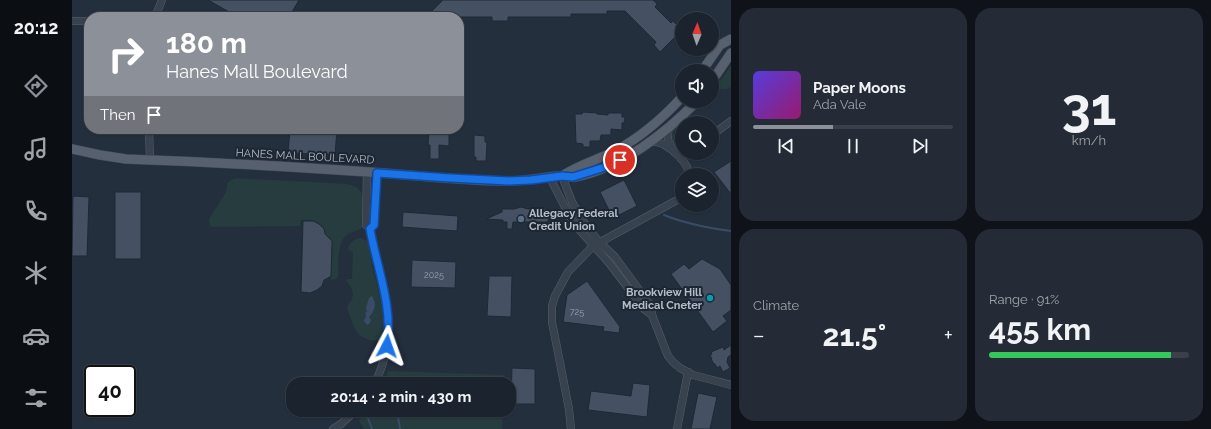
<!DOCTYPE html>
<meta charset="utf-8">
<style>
body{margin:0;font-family:Raleway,sans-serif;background:#242b36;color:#f1f3f6;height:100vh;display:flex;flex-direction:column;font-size:15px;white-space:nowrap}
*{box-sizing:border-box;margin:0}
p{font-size:13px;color:#a0a4aa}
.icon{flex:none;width:22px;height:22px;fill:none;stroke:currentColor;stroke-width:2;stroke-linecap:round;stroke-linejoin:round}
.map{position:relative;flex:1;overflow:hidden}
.details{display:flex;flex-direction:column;gap:8px;padding:8px;background:#0f1319;width:480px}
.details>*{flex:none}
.top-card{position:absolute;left:12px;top:12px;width:380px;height:122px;border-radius:16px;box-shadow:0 1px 3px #0004,0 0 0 1px #39404a;background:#8c9099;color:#fff;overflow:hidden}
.needle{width:26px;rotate:2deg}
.controls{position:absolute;left:603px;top:12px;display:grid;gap:8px}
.controls a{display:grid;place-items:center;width:44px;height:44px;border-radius:50%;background:#1b232e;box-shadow:0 1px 3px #0004,0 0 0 1px #39404a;font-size:20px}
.speed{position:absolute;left:12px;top:365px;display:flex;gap:8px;font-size:20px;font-weight:700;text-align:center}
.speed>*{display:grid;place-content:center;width:52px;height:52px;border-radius:50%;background:#1b232e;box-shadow:0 1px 3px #0004,0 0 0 1px #39404a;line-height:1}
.speed .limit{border:2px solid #111;border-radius:6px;background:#fff;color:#111}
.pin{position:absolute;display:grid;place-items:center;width:34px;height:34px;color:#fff;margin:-17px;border:2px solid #fff;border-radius:50%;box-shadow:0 1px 4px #0007}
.me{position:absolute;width:44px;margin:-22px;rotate:4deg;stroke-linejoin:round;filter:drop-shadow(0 0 3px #0008)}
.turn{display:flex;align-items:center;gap:14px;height:84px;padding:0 16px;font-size:18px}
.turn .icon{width:52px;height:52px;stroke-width:2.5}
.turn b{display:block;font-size:28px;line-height:34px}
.then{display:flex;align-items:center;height:38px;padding:0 16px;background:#0003;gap:8px;font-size:15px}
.big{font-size:30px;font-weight:700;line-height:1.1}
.details .tile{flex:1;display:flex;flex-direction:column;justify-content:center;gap:6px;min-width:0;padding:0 14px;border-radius:16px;background:#242b36}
.details .dial{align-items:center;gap:0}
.dial b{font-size:52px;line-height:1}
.song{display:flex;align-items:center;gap:12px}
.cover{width:48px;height:48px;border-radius:6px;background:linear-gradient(135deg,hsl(250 70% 55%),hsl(320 70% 35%))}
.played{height:4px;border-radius:2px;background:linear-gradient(90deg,#8c9099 40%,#39404a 40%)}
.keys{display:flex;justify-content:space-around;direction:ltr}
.heat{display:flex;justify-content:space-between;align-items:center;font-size:22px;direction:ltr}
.charge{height:6px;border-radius:3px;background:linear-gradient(90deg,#34c759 91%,#39404a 0)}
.details .tiles{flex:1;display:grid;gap:8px;grid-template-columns:repeat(2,1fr)}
.trip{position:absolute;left:214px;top:377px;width:230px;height:40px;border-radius:16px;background:#1b232e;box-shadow:0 1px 3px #0004,0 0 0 1px #39404a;font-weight:700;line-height:40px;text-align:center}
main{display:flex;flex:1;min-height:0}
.dock{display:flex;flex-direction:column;width:72px;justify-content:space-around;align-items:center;background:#0b0e12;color:#a0a4aa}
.dock .icon{width:28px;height:28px}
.dock .selected{color:#8c9099}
.dock b{font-size:18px;color:#f1f3f6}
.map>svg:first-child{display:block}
.green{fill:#263c3f}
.water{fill:#394c67}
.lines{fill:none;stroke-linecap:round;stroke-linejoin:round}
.stream{stroke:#394c67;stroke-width:2}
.building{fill:#455162;stroke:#1f2835}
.minor-casing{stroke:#565f6c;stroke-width:8}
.major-casing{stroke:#414a57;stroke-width:10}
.minor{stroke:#38414e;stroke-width:7}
.major{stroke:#56606e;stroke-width:9}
.route-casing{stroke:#114b97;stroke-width:10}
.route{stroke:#1a73e8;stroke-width:7}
.service-dot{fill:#5c6f8a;stroke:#1d2633;stroke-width:1.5}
.culture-dot{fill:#0f9aa8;stroke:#1d2633;stroke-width:1.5}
.labels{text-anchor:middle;stroke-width:4;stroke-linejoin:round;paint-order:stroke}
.number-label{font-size:9px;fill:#98a1af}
.street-label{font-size:11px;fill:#b4bcc9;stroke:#1d2633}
.poi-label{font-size:11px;font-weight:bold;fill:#b4bcc9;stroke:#1d2633;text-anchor:start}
</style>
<main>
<nav class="dock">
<b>20:12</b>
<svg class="icon selected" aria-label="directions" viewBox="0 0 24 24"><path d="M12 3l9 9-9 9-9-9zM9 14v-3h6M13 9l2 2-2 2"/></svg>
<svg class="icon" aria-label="music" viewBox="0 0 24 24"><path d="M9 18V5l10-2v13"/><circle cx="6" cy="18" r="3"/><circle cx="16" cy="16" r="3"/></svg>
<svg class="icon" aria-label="phone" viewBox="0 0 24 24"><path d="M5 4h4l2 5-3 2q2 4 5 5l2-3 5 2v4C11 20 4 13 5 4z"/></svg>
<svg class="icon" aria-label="climate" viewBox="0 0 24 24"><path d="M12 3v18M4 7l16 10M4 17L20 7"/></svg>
<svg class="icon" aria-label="car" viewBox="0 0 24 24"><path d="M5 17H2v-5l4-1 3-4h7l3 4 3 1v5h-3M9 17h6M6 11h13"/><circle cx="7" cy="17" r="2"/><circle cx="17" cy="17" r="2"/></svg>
<svg class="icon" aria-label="filters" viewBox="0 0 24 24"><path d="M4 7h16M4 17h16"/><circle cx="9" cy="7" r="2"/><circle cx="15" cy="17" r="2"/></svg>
</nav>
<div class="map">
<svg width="659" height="429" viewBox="0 0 659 429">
<rect width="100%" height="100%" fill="#242f3e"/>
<!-- green -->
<g class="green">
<polygon points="659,66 659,87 654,89 646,89 640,96 640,91"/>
<path d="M 630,101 L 635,101 L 604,128 L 601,133 L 605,145 L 604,146 C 600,141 597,137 599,130 Z"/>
<path d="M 163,178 L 275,184 C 292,188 292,196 291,211 C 291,216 292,222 291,227 C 287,231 281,231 276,234 C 264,242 267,263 266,276 L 264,279 L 259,280 L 260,241 L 256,236 L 254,236 C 251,221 242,220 229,220 L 228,226 L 140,227 L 138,226 L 137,219 L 154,192 L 155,185 L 156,182 Z"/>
<path d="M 289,238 L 295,241 L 297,245 L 300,266 L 310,304 L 312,316 L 311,336 L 311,338 L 307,341 C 290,340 284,335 279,319 C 277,315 276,311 275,306 C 284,297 282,289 274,281 L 275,279 L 280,279 L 281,252 L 276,250 C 277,243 281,239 289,238 Z"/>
<polygon points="316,371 432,375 432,384 312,384"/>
<polygon points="295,410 431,410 430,429 292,429 287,421"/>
</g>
<!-- water -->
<path class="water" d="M 300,296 C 305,303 303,311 297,317 L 299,320 L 298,323 L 295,325 L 292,321 L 294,316 L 293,313 L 295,312 L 294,308 L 297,298 Z"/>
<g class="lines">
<!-- stream -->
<g class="stream">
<path d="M 592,215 C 614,224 636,228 659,231"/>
<polyline points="325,410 328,429"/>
<polyline points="294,413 300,429"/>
</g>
</g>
<!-- building -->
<g class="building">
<polygon points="136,0 227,0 217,17 166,17"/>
<polygon points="371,0 581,0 585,4 583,7 599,23 601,21 605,25 603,27 608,32 588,52 582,45 584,42 553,11 535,11 535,14 499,14 499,17 436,17 436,21 420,21 420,17 354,17"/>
<polygon points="511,112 525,113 525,114 536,115 536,113 550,113 550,117 553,117 552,123 550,123 550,130 539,129 539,135 529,135 528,141 518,141 518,147 511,147 511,144 504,143 503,114 510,114"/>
<polygon points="218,129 265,129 263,155 216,153"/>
<polygon points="357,129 377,129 377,146 367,145 367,159 358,159 358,145 356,145"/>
<polygon points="402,135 413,136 413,142 415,142 414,161 404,161 404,157 402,157"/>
<polygon points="659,161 659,194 642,172"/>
<polygon points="552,180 565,206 541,218 528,192"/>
<rect x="43" y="192" width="26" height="67"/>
<polygon points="1,196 17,197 15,256 0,256"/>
<polygon points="449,207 456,209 467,207 476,209 476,211 479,214 481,219 476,220 476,222 441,222 440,229 435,229 435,222 431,222 431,220 414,219 430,212 430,209 442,209"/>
<polygon points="331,212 386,216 385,231 330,227"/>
<polygon points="231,221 241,221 247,224 252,229 253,234 260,241 260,243 259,276 256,278 252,280 250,286 245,290 238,293 229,292"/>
<polygon points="630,259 648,269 659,285 659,310 651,316 655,321 641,332 599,274 612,264 617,269"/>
<polygon points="340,260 384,262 383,288 339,287"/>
<polygon points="417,276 440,276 439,317 415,316"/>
<polygon points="515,281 548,327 547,333 531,331 532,327 491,322 495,295"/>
<polygon points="659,345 659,355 656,357 655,362 658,368 651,372 648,366 645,368 643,364 642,364 639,359 640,359 638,355 640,354 639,352 651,347 652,350"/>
<polygon points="440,368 463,369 463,404 439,404"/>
<polygon points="561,383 578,385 575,417 516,410 519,391 559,396"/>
<polygon points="626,393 645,397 638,429 619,429"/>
</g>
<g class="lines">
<defs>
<g id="minor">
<polyline points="83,17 90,0"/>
<polyline points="0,21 17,21"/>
<polyline points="77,129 78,160"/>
<polyline points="595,129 596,140 602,152"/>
<polyline points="640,135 659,121"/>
<path d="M 578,141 C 582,142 587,142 591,144 C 602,150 616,162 617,175"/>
<polyline points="609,159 616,153"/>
<path d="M 295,172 L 294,225 L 298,229 C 307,282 331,332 302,384"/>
<polyline points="490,176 500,202 513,224 527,242 543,257 579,306 580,315 596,356 601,362 608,368 621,375 659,385"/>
<polyline points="478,178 497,215 505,227 538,264 572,309 580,315"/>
<polyline points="298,229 302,225 305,173"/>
<polyline points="261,429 269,424 284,410"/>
<polyline points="499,429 497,409 480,322 480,306 483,296 496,272 521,246 607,199 610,195"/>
<polyline points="605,429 616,372"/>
</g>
<g id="major">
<polyline points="630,71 648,45 659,39"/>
<polyline points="640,81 659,53"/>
<path d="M 0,149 L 28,155 L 54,159 C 140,162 225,167 311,173 C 353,176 395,181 437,181 C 454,181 471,177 488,176 C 493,175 498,178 503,177 C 549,168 593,134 625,101"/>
<path d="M 490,176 C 506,165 525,160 543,151 C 569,137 590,119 610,97"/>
</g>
</defs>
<!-- minor casing -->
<use href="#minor" class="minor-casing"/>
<!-- major casing -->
<use href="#major" class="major-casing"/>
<!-- minor -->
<use href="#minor" class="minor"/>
<!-- major -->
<use href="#major" class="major"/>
</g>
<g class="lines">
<defs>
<path id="route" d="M 315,346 C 321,306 305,268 298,229 L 302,225 L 305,173 L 378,178 L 437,181 L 459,180 L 490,176 L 501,177 L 533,167 L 548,160"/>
</defs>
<!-- route casing -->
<use href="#route" class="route-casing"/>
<!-- route -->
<use href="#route" class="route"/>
</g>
<!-- markers -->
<circle class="service-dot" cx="449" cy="219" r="4"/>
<circle class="culture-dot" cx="638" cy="298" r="4"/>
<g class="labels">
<!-- number labels -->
<g class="number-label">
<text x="362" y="278">2025</text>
<text x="505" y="315">725</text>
</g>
<!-- street labels -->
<g class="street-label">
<text transform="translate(233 156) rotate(3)" y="4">HANES MALL BOULEVARD</text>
</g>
<!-- poi labels -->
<g class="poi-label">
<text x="457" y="217">Allegacy Federal<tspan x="457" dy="13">Credit Union</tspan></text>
<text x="630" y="296" text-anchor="end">Brookview Hill<tspan x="630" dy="13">Medical Cneter</tspan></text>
</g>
</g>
</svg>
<div class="controls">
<a><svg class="needle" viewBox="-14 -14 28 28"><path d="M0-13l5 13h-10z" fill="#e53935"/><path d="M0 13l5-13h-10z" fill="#a0a4aa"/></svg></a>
<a><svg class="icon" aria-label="sound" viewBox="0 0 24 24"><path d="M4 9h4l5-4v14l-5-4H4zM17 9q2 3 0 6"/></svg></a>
<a><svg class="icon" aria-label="search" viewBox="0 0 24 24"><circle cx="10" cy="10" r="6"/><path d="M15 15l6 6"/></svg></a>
<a><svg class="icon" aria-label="layers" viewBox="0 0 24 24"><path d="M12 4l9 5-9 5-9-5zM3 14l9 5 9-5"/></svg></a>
</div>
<div class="speed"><div class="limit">40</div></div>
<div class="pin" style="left:548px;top:160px;background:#d93025"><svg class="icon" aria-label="arrive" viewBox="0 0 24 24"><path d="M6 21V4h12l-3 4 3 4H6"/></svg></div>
<svg class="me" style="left:315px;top:346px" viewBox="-20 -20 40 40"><path d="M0-17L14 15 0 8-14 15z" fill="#1a73e8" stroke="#fff" stroke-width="4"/></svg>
<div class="trip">20:14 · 2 min · 430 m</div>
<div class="top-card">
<div class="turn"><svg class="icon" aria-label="right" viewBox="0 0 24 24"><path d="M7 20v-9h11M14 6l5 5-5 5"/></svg><div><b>180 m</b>Hanes Mall Boulevard</div></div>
<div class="then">Then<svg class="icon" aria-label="arrive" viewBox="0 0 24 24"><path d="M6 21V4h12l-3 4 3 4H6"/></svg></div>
</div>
</div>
<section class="details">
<div class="tiles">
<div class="tile">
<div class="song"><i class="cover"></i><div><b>Paper Moons</b><p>Ada Vale</p></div></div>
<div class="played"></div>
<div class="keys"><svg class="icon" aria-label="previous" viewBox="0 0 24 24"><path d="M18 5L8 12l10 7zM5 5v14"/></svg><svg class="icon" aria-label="pause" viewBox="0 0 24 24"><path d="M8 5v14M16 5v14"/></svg><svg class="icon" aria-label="next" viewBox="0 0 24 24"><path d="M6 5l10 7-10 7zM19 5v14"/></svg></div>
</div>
<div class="tile dial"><b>31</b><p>km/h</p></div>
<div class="tile"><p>Climate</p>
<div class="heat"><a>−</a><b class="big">21.5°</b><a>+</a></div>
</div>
<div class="tile"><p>Range · 91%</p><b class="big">455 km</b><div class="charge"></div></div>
</div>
</section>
</main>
